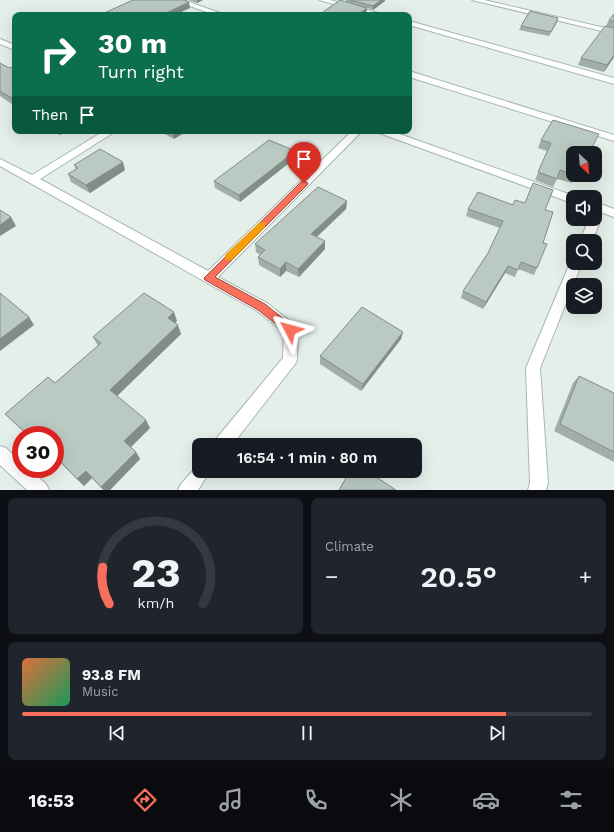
<!DOCTYPE html>
<meta charset="utf-8">
<style>
body{margin:0;font-family:"Work Sans",sans-serif;background:#20242c;color:#f1f3f6;height:100vh;display:flex;flex-direction:column;font-size:15px;white-space:nowrap}
*{box-sizing:border-box;margin:0}
p{font-size:13px;color:#9ea1a6}
.icon{flex:none;width:22px;height:22px;fill:none;stroke:currentColor;stroke-width:2;stroke-linecap:round;stroke-linejoin:round}
.map{position:relative;height:490px;overflow:hidden}
.drawer{display:flex;flex-direction:column;gap:8px;padding:8px;background:#0d0f14;flex:1}
.drawer>*{flex:none}
.top-card{position:absolute;left:12px;top:12px;width:400px;height:122px;border-radius:8px;box-shadow:0 4px 16px #0002;background:#0b6e4f;color:#fff;overflow:hidden}
.needle{width:26px;rotate:154deg}
.tools{position:absolute;left:566px;top:146px;display:grid;gap:8px}
.tools a{display:grid;place-items:center;width:36px;height:36px;border-radius:8px;background:#171b24;box-shadow:0 4px 16px #0002;font-size:20px}
.speed{position:absolute;left:12px;top:426px;display:flex;gap:8px;font-size:20px;font-weight:700;text-align:center}
.speed>*{display:grid;place-content:center;width:52px;height:52px;border-radius:50%;background:#171b24;box-shadow:0 4px 16px #0002;line-height:1}
.speed .limit{border:6px solid #d22;background:#fff;color:#111}
.pin{position:absolute;display:grid;place-items:center;width:34px;height:34px;color:#fff;margin:-41px -17px;border-radius:50% 50% 50% 0;rotate:-45deg;box-shadow:0 0 4px #0007}
.pin .icon{rotate:45deg}
.me{position:absolute;width:44px;margin:-22px;rotate:309deg;stroke-linejoin:round;filter:drop-shadow(0 0 3px #0008)}
.turn{display:flex;align-items:center;gap:14px;height:84px;padding:0 20px;font-size:18px}
.turn .icon{width:52px;height:52px;stroke-width:2.5}
.turn b{display:block;font-size:28px;line-height:34px}
.then{display:flex;align-items:center;height:38px;padding:0 20px;background:#0003;gap:8px;font-size:15px}
.big{font-size:30px;font-weight:600;line-height:1.1}
.drawer .tile{flex:1;display:flex;flex-direction:column;justify-content:center;gap:6px;min-width:0;padding:0 14px;border-radius:8px;background:#20242c}
.drawer .dial{align-items:center;gap:0}
.dial svg{height:104px;overflow:visible;fill:none;stroke:#363941;stroke-width:7;stroke-linecap:round;text-anchor:middle}
.dial text{fill:#f1f3f6;stroke:none}
.song{display:flex;align-items:center;gap:12px}
.cover{width:48px;height:48px;border-radius:6px;background:linear-gradient(135deg,hsl(20 70% 55%),hsl(150 70% 35%))}
.played{height:4px;border-radius:2px;background:linear-gradient(90deg,#f8705b 85%,#363941 85%)}
.keys{display:flex;justify-content:space-around;direction:ltr}
.heat{display:flex;justify-content:space-between;align-items:center;font-size:22px;direction:ltr}
.drawer .tiles{flex:1;display:grid;gap:8px;grid-template-columns:1fr 1fr}
.tile:last-child{grid-column:span 2}
.trip{position:absolute;left:192px;top:438px;width:230px;height:40px;border-radius:8px;background:#171b24;box-shadow:0 4px 16px #0002;font-weight:600;line-height:40px;text-align:center}
.tabs{display:flex;height:64px;justify-content:space-around;align-items:center;background:#090b0e;color:#9ea1a6}
.tabs .icon{width:28px;height:28px}
.tabs .on{color:#f8705b}
.tabs b{font-size:18px;color:#f1f3f6}
.map>svg:first-child{display:block}
.lines{fill:none;stroke-linecap:round;stroke-linejoin:round}
.minor-casing{stroke:#a7b8b0;stroke-width:2}
.minor{fill:#fff;fill-rule:evenodd}
.wall{fill:#a0aea7}
.shaded-wall{fill:#828d88}
.building{fill:#bacac2;stroke:#828d88}
.route{fill:#f8705b;stroke:#a1493b}
.slow{fill:#f59e0b}
</style>
<div class="map">
<svg width="614" height="490" viewBox="0 0 614 490">
<rect width="100%" height="100%" fill="#e5efea"/>
<g class="lines">
<defs>
<g id="minor">
<polygon points="173,0 183,0 226,15 215,15"/>
<polygon points="319,0 330,0 386,15 373,15"/>
<polygon points="472,0 484,0 614,30 614,34"/>
<polygon points="409,21 614,78 614,84 409,25"/>
<polygon points="0,39 15,45 15,50 0,44"/>
<polygon points="409,71 614,135 614,141 409,77"/>
<polygon points="104,131 116,131 40,179 208,271 352,131 362,131 218,277 267,303 296,326 298,330 297,360 295,364 232,445 214,445 216,439 283,358 284,332 257,311 0,166 0,159 32,175"/>
<polygon points="377,131 391,131 577,197 573,197 573,203 569,202 379,133"/>
<polygon points="595,202 614,209 614,217 595,210"/>
<polygon points="595,215 601,219 592,241 580,241 589,219 595,219"/>
<polygon points="573,259 573,263 582,263 540,368 548,483 546,490 528,490 530,483 526,368 570,263"/>
<polygon points="0,446 6,448 21,462 21,469 29,469 46,484 49,490 27,490 0,465"/>
<polygon points="199,464 199,471 210,471 198,490 178,490 181,484"/>
</g>
</defs>
<!-- minor casing -->
<use href="#minor" class="minor-casing"/>
<!-- minor -->
<use href="#minor" class="minor"/>
</g>
<!-- wall -->
<g class="wall">
<polygon points="188,0 203,0 197,3"/>
<polygon points="346,0 385,0 385,1 373,10 367,8 366,15 319,15 346,2"/>
<polygon points="614,14 614,57 604,72 578,65 581,58 606,26 609,20"/>
<polygon points="558,18 557,22 549,36 519,30 521,26"/>
<polygon points="0,63 9,68 15,66 15,106 0,96"/>
<polygon points="553,120 573,153 573,175 576,175 572,183 557,179 553,187 535,180 547,151 538,148 541,140"/>
<polygon points="54,131 68,131 60,135"/>
<polygon points="159,131 187,131 174,139"/>
<polygon points="293,157 289,161 289,163 240,202 215,188 214,181"/>
<polygon points="74,165 125,170 90,193 71,182 68,174 76,169"/>
<polygon points="347,201 346,209 317,237 325,241 325,249 299,277 286,271 280,277 259,265 258,257 260,255 256,252 255,244"/>
<polygon points="513,205 545,210 543,243 537,268 534,275 518,269 515,277 505,273 483,309 461,298 463,291 488,253 500,228 466,216 468,209"/>
<polygon points="177,321 175,323 181,334 117,396 150,428 131,447 136,452 140,459 110,490 103,490 92,478 84,486 55,457 55,435 27,435 5,414 55,383 98,346 93,337"/>
<polygon points="403,332 401,339 361,391 320,364 320,356"/>
<polygon points="579,376 614,393 614,462 554,431 573,383"/>
</g>
<!-- shaded-wall -->
<g class="shaded-wall">
<polygon points="197,0 203,0 197,3"/>
<polygon points="381,0 385,0 385,1 373,10 373,6"/>
<polygon points="189,2 190,8 175,15 162,15"/>
<polygon points="367,8 366,15 357,15"/>
<polygon points="558,18 557,22 549,36"/>
<polygon points="614,55 614,57 604,72 607,65"/>
<polygon points="59,131 68,131 60,135"/>
<polygon points="172,131 187,131 174,139"/>
<polygon points="293,150 293,157 289,161 289,163 240,202 239,195"/>
<polygon points="123,162 125,170 90,193 86,185"/>
<polygon points="347,201 346,209 311,242 311,234"/>
<polygon points="11,217 16,226 0,236 0,225"/>
<polygon points="325,241 325,249 299,277 298,269"/>
<polygon points="286,262 286,271 280,277 280,269"/>
<polygon points="508,266 505,273 483,309 486,302"/>
<polygon points="174,312 177,321 171,327 168,318"/>
<polygon points="29,317 34,325 0,351 0,339"/>
<polygon points="178,325 181,334 115,398 110,390"/>
<polygon points="403,332 401,339 361,391 363,384"/>
<polygon points="146,420 150,428 129,449 124,441"/>
<polygon points="136,452 140,459 110,490 104,490 101,487"/>
<polygon points="86,471 92,478 84,486 77,479"/>
</g>
<!-- building -->
<g class="building">
<polygon points="133,0 184,0 189,2 162,15 100,15"/>
<polygon points="340,0 367,8 357,15 319,15"/>
<polygon points="350,0 381,0 373,6"/>
<polygon points="530,11 558,18 551,32 521,26"/>
<polygon points="614,14 614,22 609,20"/>
<polygon points="605,26 614,28 614,55 607,65 581,58"/>
<polygon points="0,63 9,68 15,66 15,100 0,91"/>
<polygon points="553,120 599,134 589,153 573,153 573,174 560,170 557,179 538,172 551,143 541,140"/>
<polygon points="269,140 293,150 287,156 289,156 239,195 214,181"/>
<polygon points="100,149 123,162 86,185 68,174 78,168 74,165"/>
<polygon points="533,183 553,190 545,210 553,212 543,243 547,244 537,268 521,262 518,270 508,266 486,302 463,291 488,253 503,221 468,209 478,192 513,205 515,200 525,203"/>
<polygon points="318,187 347,201 311,234 325,241 298,269 286,262 280,269 258,257 265,250 255,244"/>
<polygon points="0,210 11,217 0,225"/>
<polygon points="0,293 29,317 0,339"/>
<polygon points="144,293 174,312 168,318 178,325 110,390 146,420 124,441 136,452 101,487 86,471 77,479 55,456 55,435 28,435 5,414 48,377 55,383 101,343 93,337"/>
<polygon points="362,307 403,332 363,384 320,356"/>
<polygon points="579,376 614,393 614,452 560,424"/>
<polygon points="350,471 367,471 396,490 339,490"/>
</g>
<!-- route -->
<polygon class="route" points="304,181 308,183 307,185 215,277 265,304 294,327 296,330 290,335 258,310 205,280 204,278 301,182"/>
<!-- slow -->
<polygon class="slow" points="262,222 265,223 265,227 232,260 225,260 225,255 259,223"/>
</svg>
<div class="tools">
<a><svg class="needle" viewBox="-14 -14 28 28"><path d="M0-13l5 13h-10z" fill="#e53935"/><path d="M0 13l5-13h-10z" fill="#9ea1a6"/></svg></a>
<a><svg class="icon" aria-label="sound" viewBox="0 0 24 24"><path d="M4 9h4l5-4v14l-5-4H4zM17 9q2 3 0 6"/></svg></a>
<a><svg class="icon" aria-label="search" viewBox="0 0 24 24"><circle cx="10" cy="10" r="6"/><path d="M15 15l6 6"/></svg></a>
<a><svg class="icon" aria-label="layers" viewBox="0 0 24 24"><path d="M12 4l9 5-9 5-9-5zM3 14l9 5 9-5"/></svg></a>
</div>
<div class="speed"><div class="limit">30</div></div>
<div class="pin" style="left:304px;top:183px;background:#d93025"><svg class="icon" aria-label="arrive" viewBox="0 0 24 24"><path d="M6 21V4h12l-3 4 3 4H6"/></svg></div>
<svg class="me" style="left:290px;top:330px" viewBox="-20 -20 40 40"><path d="M0-17L14 15 0 8-14 15z" fill="#f8705b" stroke="#fff" stroke-width="4"/></svg>
<div class="trip">16:54 · 1 min · 80 m</div>
<div class="top-card">
<div class="turn"><svg class="icon" aria-label="right" viewBox="0 0 24 24"><path d="M7 20v-9h11M14 6l5 5-5 5"/></svg><div><b>30 m</b>Turn right</div></div>
<div class="then">Then<svg class="icon" aria-label="arrive" viewBox="0 0 24 24"><path d="M6 21V4h12l-3 4 3 4H6"/></svg></div>
</div>
</div>
<section class="drawer">
<div class="tiles">
<div class="tile dial"><svg viewBox="0 0 100 80">
<path d="M14 69A42 42 0 1 1 86 69"/>
<path d="M14 69A42 42 0 0 1 9 41" stroke="#f8705b"/>
<text x="50" y="56" font-size="32" font-weight="700">23</text>
<text x="50" y="72" font-size="11">km/h</text>
</svg></div>
<div class="tile"><p>Climate</p>
<div class="heat"><a>−</a><b class="big">20.5°</b><a>+</a></div>
</div>
<div class="tile">
<div class="song"><i class="cover"></i><div><b>93.8 FM</b><p>Music</p></div></div>
<div class="played"></div>
<div class="keys"><svg class="icon" aria-label="previous" viewBox="0 0 24 24"><path d="M18 5L8 12l10 7zM5 5v14"/></svg><svg class="icon" aria-label="pause" viewBox="0 0 24 24"><path d="M8 5v14M16 5v14"/></svg><svg class="icon" aria-label="next" viewBox="0 0 24 24"><path d="M6 5l10 7-10 7zM19 5v14"/></svg></div>
</div>
</div>
</section>
<nav class="tabs">
<b>16:53</b>
<svg class="icon on" aria-label="directions" viewBox="0 0 24 24"><path d="M12 3l9 9-9 9-9-9zM9 14v-3h6M13 9l2 2-2 2"/></svg>
<svg class="icon" aria-label="music" viewBox="0 0 24 24"><path d="M9 18V5l10-2v13"/><circle cx="6" cy="18" r="3"/><circle cx="16" cy="16" r="3"/></svg>
<svg class="icon" aria-label="phone" viewBox="0 0 24 24"><path d="M5 4h4l2 5-3 2q2 4 5 5l2-3 5 2v4C11 20 4 13 5 4z"/></svg>
<svg class="icon" aria-label="climate" viewBox="0 0 24 24"><path d="M12 3v18M4 7l16 10M4 17L20 7"/></svg>
<svg class="icon" aria-label="car" viewBox="0 0 24 24"><path d="M5 17H2v-5l4-1 3-4h7l3 4 3 1v5h-3M9 17h6M6 11h13"/><circle cx="7" cy="17" r="2"/><circle cx="17" cy="17" r="2"/></svg>
<svg class="icon" aria-label="filters" viewBox="0 0 24 24"><path d="M4 7h16M4 17h16"/><circle cx="9" cy="7" r="2"/><circle cx="15" cy="17" r="2"/></svg>
</nav>
